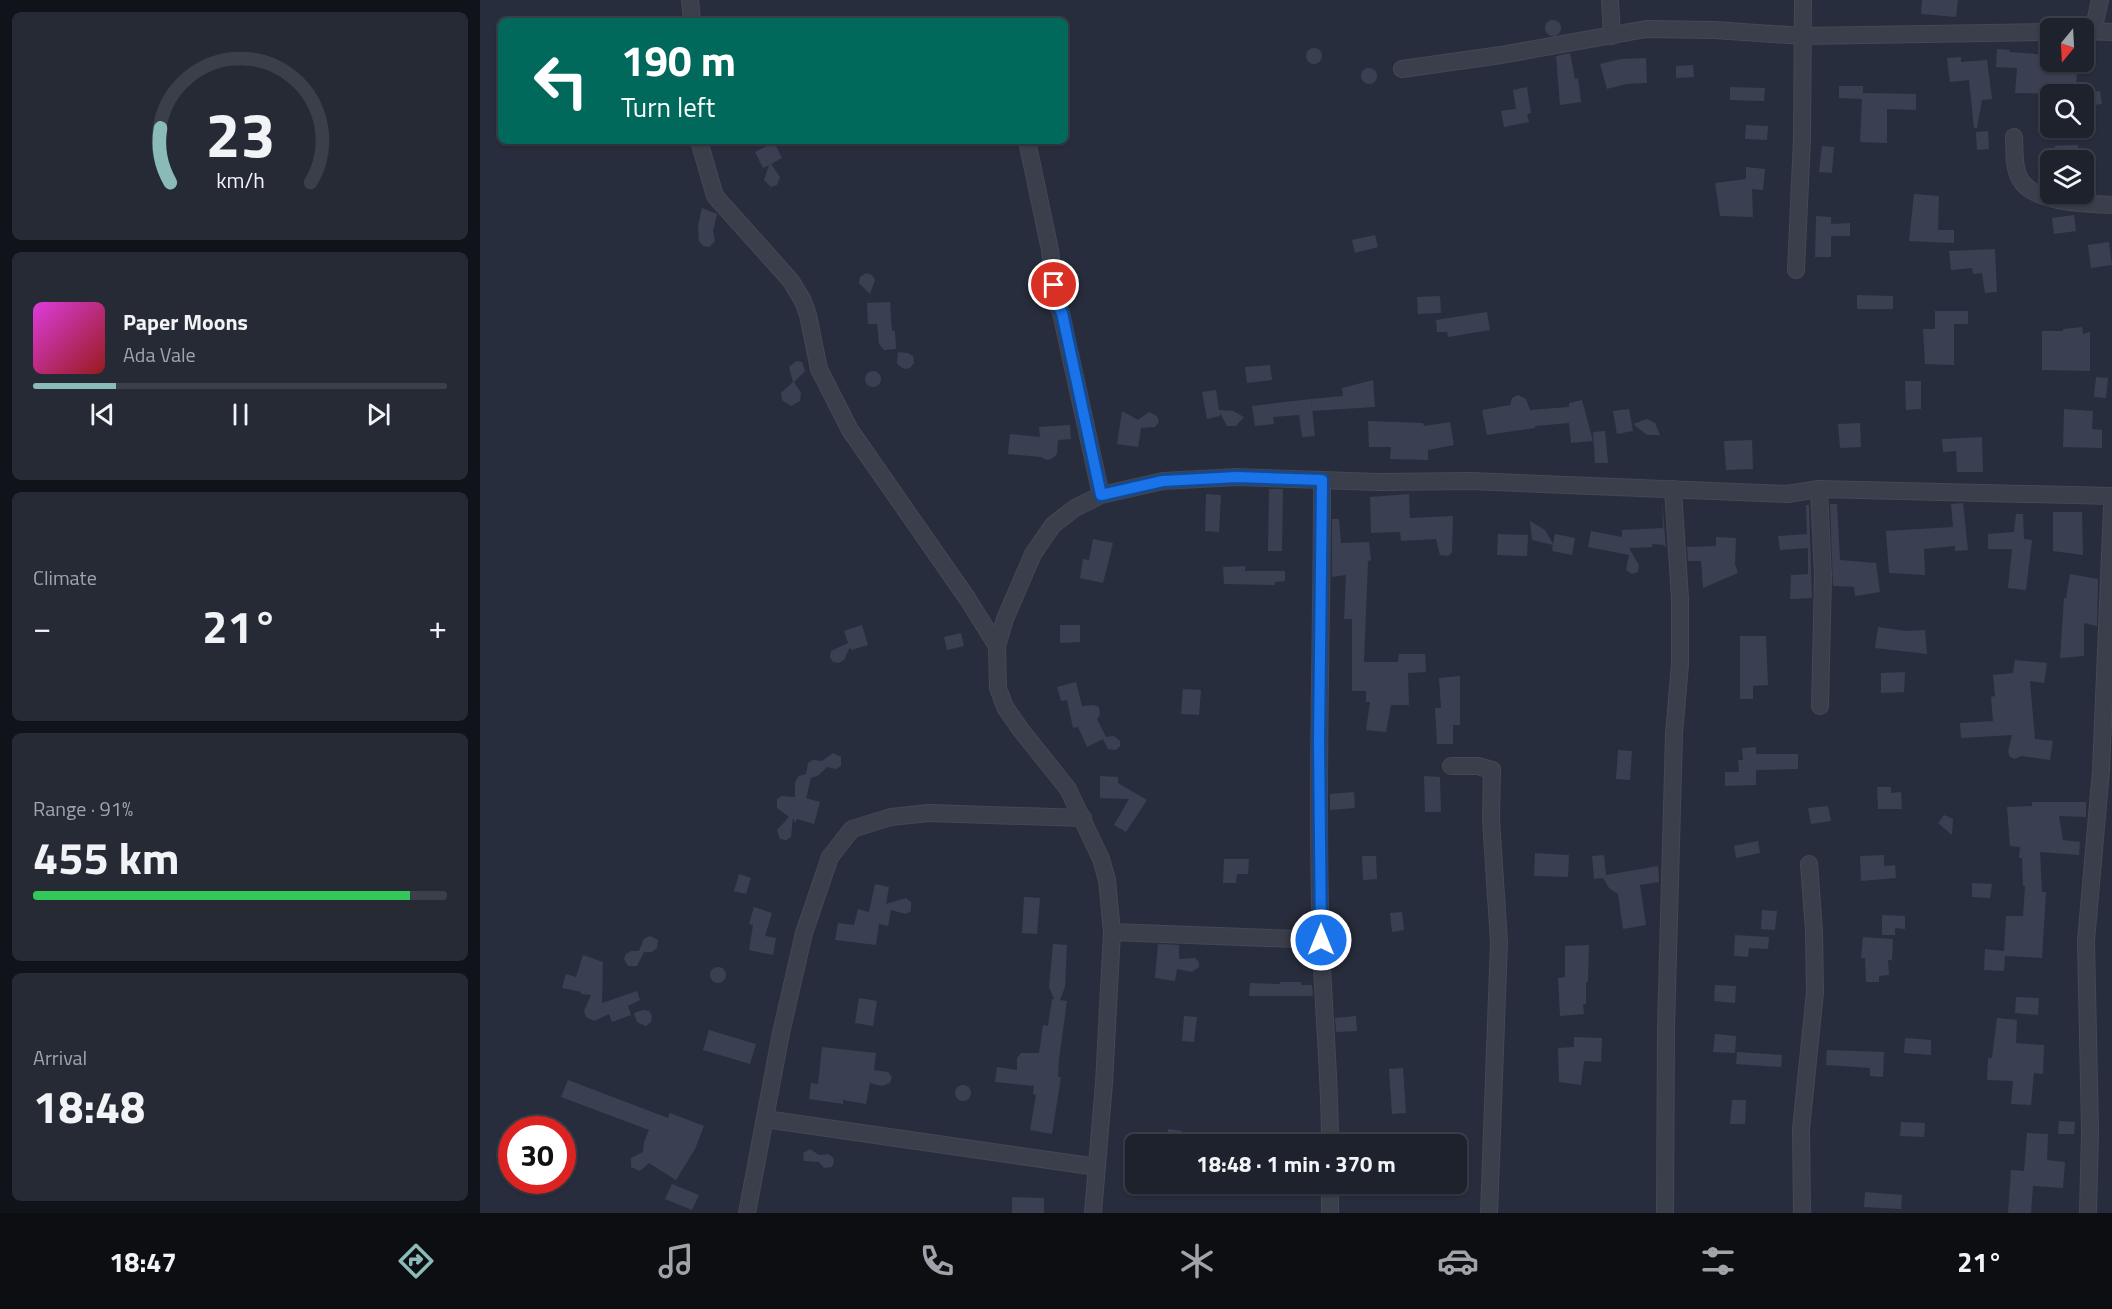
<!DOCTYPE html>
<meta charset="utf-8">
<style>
body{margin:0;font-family:"Titillium Web",sans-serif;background:#252a35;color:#f1f3f6;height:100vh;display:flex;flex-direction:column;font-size:22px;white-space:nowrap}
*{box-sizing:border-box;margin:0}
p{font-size:20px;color:#a0a4aa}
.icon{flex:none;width:33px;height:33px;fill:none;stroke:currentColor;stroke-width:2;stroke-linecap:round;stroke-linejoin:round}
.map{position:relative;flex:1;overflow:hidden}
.side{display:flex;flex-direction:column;gap:12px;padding:12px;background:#101319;width:480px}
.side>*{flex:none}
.top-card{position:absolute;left:18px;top:18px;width:570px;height:126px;border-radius:9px;box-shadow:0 2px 4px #0004,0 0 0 2px #3b3f49;background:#00695c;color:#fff;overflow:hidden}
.needle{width:39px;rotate:198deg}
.tools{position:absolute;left:1560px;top:18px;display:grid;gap:12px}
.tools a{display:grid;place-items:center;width:54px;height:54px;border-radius:9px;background:#1d222d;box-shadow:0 2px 4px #0004,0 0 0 2px #3b3f49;font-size:30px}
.speed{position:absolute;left:18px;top:1116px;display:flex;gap:12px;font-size:30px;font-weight:700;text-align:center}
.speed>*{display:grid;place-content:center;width:78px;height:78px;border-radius:50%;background:#1d222d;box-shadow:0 2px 4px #0004,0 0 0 2px #3b3f49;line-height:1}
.speed .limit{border:9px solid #d22;background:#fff;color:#111}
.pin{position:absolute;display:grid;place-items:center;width:51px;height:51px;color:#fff;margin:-26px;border:3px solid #fff;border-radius:50%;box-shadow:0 2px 6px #0007}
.me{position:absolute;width:66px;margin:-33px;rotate:0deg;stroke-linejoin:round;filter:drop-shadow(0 0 4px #0008)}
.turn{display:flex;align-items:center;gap:21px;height:126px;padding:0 24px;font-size:27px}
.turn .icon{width:78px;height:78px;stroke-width:2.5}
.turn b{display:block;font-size:42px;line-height:51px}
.big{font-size:45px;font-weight:700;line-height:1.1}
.side .card{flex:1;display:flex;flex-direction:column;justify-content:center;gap:9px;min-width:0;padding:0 21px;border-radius:9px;background:#252a35}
.side .dial{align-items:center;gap:0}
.dial svg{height:156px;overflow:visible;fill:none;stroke:#3b3f49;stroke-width:7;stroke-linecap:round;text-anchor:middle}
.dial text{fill:#f1f3f6;stroke:none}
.song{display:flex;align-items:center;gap:18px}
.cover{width:72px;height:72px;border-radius:9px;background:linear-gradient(135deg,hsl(300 70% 55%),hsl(0 70% 35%))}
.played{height:6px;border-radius:3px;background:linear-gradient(90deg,#8bbbb9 20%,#3b3f49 20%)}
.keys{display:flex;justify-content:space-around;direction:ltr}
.heat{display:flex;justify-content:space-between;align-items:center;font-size:33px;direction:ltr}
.charge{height:9px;border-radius:4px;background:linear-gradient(90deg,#34c759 91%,#3b3f49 0)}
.trip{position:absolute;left:645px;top:1134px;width:342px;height:60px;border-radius:9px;background:#1d222d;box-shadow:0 2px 4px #0004,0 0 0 2px #3b3f49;font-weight:700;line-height:60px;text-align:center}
.tab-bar{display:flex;height:96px;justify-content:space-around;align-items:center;background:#0c0e12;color:#a0a4aa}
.tab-bar .icon{width:42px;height:42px}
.tab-bar .selected{color:#8bbbb9}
.tab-bar b{font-size:27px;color:#f1f3f6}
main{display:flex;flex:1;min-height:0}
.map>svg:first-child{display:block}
.building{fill:#3a4052}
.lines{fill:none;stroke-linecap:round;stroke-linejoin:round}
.minor-casing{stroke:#444855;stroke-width:18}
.minor{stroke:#3b3f4c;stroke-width:16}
.route-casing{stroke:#114b97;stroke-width:15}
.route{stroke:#1a73e8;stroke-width:10}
</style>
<main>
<section class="side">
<div class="card dial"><svg viewBox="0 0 100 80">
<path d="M14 69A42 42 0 1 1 86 69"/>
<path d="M14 69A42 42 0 0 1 9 41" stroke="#8bbbb9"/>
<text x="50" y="56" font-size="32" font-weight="700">23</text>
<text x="50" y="72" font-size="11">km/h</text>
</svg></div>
<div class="card">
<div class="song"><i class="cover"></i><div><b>Paper Moons</b><p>Ada Vale</p></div></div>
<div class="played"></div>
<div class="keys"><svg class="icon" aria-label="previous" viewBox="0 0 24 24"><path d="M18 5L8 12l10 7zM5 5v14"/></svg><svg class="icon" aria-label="pause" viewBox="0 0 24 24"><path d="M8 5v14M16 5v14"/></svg><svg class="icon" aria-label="next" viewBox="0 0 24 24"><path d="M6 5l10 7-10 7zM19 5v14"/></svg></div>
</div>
<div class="card"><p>Climate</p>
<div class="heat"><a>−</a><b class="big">21°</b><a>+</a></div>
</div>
<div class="card"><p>Range · 91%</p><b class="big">455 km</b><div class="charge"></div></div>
<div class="card"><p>Arrival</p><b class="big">18:48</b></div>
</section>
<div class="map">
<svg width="1632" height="1213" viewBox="0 0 1632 1213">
<rect width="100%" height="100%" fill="#272d3c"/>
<!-- building -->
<g class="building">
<polygon points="1442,0 1478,0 1476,17 1441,14"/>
<circle cx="1073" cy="28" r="8"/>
<circle cx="834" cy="56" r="8"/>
<polygon points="1517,49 1530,50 1529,52 1570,55 1570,62 1574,63 1597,64 1596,94 1535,93 1537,68 1516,67"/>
<polygon points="1090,53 1095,79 1098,78 1101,102 1080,105 1076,56"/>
<polygon points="1481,57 1481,62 1507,60 1512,99 1502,100 1497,128 1494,128 1489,80 1470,82 1467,58"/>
<polygon points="1166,58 1167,83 1146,84 1127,89 1120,64 1141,59"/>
<polygon points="1213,65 1214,77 1196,78 1196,66"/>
<circle cx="889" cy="76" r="8"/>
<polygon points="1359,86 1383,86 1383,93 1436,94 1436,110 1407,109 1407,143 1380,142 1382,99 1359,98"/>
<polygon points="1047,87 1051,113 1047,114 1049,122 1024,127 1021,111 1036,109 1033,90"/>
<polygon points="1250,87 1285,88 1284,101 1250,100"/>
<polygon points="1620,91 1622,104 1604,106 1604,92"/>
<polygon points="1266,125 1288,126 1287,140 1265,139"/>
<polygon points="1508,131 1509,149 1497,150 1496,132"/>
<polygon points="294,142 302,158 291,164 300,177 297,185 291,187 284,180 289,165 283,168 275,152"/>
<polygon points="1598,145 1599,160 1576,160 1575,146"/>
<polygon points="1342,146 1354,147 1352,173 1339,172"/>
<polygon points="1266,167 1285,169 1283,190 1272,189 1273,217 1240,216 1235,183 1266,179"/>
<polygon points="1434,194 1459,196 1458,230 1474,230 1474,243 1429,241"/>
<polygon points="222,208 237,214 233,231 235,241 229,247 223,246 219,241 218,226"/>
<polygon points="1594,215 1596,231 1574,234 1572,218"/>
<polygon points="1336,216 1351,217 1351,224 1370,223 1370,236 1351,236 1351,257 1335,257"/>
<polygon points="895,235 898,247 875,253 872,240"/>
<polygon points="1629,242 1632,265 1611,268 1608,245"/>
<polygon points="1515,249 1517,292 1505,293 1502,273 1493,274 1492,268 1471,270 1469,251"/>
<polygon points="386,273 392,275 395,280 390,294 379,283 380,277"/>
<polygon points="1377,295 1413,296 1413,309 1377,309"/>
<polygon points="960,296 961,313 938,314 937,297"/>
<polygon points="410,302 412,331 415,331 416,349 404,350 399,344 397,324 388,324 387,303"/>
<polygon points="1455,311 1488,311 1488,324 1474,324 1474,365 1445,364 1443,329 1455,329"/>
<polygon points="1007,312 1010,330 968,337 967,332 957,332 956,320"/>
<polygon points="1602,327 1603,334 1610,332 1610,371 1562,370 1562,331 1583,331 1583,329"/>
<polygon points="418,352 428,353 433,356 434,363 430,368 424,369 417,364"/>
<polygon points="316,361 322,362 325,371 314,382 321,393 320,401 311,406 302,400 301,393 313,382 309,367"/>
<polygon points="790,365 792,380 767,383 765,367"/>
<circle cx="393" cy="379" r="8"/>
<polygon points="1616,377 1628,378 1626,398 1614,397"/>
<polygon points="893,380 895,407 832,411 831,399 863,396 862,388"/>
<polygon points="1425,381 1441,381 1441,409 1426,410"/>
<polygon points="736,390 739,410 753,411 764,417 756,426 747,426 740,413 740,416 727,419 722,392"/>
<polygon points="1038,395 1046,399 1050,410 1089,407 1089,403 1102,400 1113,441 1091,443 1089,423 1055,426 1055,428 1007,435 1002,410 1030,405 1032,398"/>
<polygon points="831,399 835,436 822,437 819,415 793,417 794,424 775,426 772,406"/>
<polygon points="1149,409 1153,431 1137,434 1133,411"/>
<polygon points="1584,409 1613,411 1612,429 1622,430 1622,448 1583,447"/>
<polygon points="642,411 658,420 669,412 677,416 679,422 675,427 661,428 658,447 637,444"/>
<polygon points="1167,419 1175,423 1180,435 1167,435 1153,424"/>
<polygon points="888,421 943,423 944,426 970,422 974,445 948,450 948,460 910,459 911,447 889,447"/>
<polygon points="1380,423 1381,447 1360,448 1358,424"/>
<polygon points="590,425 591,439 578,440 577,454 573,458 567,460 561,457 528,454 530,434 560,437 559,427"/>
<polygon points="1125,431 1128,463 1115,463 1113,432"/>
<polygon points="1502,437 1503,472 1477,472 1476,451 1463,452 1462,439"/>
<polygon points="1272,440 1273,469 1246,470 1244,441"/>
<polygon points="789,489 803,489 802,551 788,551"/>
<polygon points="726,494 741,495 739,532 725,531"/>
<polygon points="929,494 930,518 973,516 972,552 968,556 960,555 956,539 921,541 920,532 891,533 890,497"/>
<polygon points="1182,500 1186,548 1184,545 1172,544 1172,547 1149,548 1159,565 1158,572 1152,574 1146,570 1149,555 1108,547 1111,531 1142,537 1142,530 1183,528"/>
<polygon points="1483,503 1488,550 1475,551 1475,546 1444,549 1445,575 1409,573 1406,531 1473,527 1471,504"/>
<polygon points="1350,504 1357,504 1360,560 1396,563 1400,592 1375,596 1374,587 1353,586"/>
<polygon points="1326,505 1329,505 1332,598 1310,599 1311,575 1328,574 1328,548 1300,550 1298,536 1327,534"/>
<polygon points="1573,512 1602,512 1603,555 1573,551"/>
<polygon points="1536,514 1543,514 1544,539 1552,540 1546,590 1528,588 1532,549 1508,549 1508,534 1534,532"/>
<polygon points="852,519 859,519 861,543 889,542 891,560 888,561 884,662 918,662 919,654 945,654 946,672 928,673 929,705 911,705 906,732 886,730 890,702 886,702 886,691 872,691 872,619 864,619 866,575 852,577"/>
<polygon points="1050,521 1065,530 1073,544 1075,534 1095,538 1092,555 1072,551 1073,545 1052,540"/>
<polygon points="1018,534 1048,535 1047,556 1017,555"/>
<polygon points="1236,537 1256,538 1255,564 1258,573 1223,588 1221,561 1208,561 1207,547 1236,546"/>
<polygon points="613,539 633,543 623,583 600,578 603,559 609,560"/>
<polygon points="765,566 765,571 805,571 805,581 795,582 795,585 744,584 743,567"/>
<polygon points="1590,574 1618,579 1617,626 1604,623 1604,656 1580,658 1584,598 1586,598"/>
<polygon points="382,625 388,645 371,650 370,647 364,660 359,663 353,662 350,657 351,651 368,643 364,631"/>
<polygon points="580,625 600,625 600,642 580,643"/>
<polygon points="1398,627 1426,631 1445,630 1447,654 1395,648"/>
<polygon points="481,633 484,646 467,650 464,637"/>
<polygon points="1260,636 1286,636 1288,685 1273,686 1273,699 1260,699"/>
<polygon points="1535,660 1567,663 1564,683 1550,681 1555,739 1573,741 1570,760 1541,756 1535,759 1530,757 1528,752 1532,735 1481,738 1480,723 1513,721 1511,697 1515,696 1513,675 1533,673"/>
<polygon points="1425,672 1424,692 1401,693 1401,673"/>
<polygon points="980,676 980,725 973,725 973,744 957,744 955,708 961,708 959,678"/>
<polygon points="596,682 602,706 614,705 619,707 620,715 617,719 626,737 634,736 640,741 640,746 636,750 628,749 623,739 607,747 598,727 593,728 587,700 581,701 577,687"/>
<polygon points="703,689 721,690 719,715 701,714"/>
<polygon points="1276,747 1276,754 1318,754 1318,769 1276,770 1276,785 1245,786 1245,772 1259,772 1258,760 1263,760 1262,748"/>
<polygon points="1138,750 1152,751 1150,780 1136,779"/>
<polygon points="353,753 361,757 361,766 356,769 347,767 339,775 331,778 326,798 340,802 334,824 317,819 315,823 313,818 311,837 306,840 300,839 297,830 309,817 297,808 297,799 302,796 315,797 315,782 319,776 326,774 328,763 333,760 342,761"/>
<polygon points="620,776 638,777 638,783 667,800 646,832 634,825 649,799 620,798"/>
<polygon points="944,776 960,777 961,812 945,812"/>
<polygon points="1397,787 1411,787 1411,793 1421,792 1422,809 1398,809"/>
<polygon points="874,792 875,808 850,810 850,794"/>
<polygon points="1552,802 1606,802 1606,817 1579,816 1583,840 1600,842 1599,855 1560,852 1562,892 1566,892 1562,958 1525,956 1524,971 1504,970 1505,949 1524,951 1526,916 1543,916 1545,886 1543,886 1542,858 1539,858 1540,847 1530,846 1527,807 1552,806"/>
<polygon points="1348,806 1351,821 1331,824 1328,808"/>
<polygon points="1464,815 1473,819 1472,835 1458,823"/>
<polygon points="1278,841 1280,853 1256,858 1254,846"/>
<polygon points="1055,853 1089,855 1088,877 1054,876"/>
<polygon points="1124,855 1126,875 1178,866 1179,882 1160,885 1166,925 1143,929 1138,894 1129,888 1123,878 1114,879 1112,856"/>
<polygon points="1404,855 1404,866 1415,865 1416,878 1381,881 1380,856"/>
<polygon points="882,856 896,856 897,879 883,880"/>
<polygon points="744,859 769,859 768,874 757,874 756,883 743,883"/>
<polygon points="259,874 271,878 266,894 254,891"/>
<polygon points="1492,883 1512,884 1510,898 1492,897"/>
<polygon points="395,884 409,887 406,904 426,898 431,902 431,911 426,914 411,910 408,926 399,924 396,945 355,940 358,923 374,925 378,909 389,912"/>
<polygon points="544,897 560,898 557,934 542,933"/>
<polygon points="274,907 292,913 285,936 296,938 293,955 269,950 273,925 269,924"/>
<polygon points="1282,910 1297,911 1295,930 1281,929"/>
<polygon points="922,912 924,930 912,932 910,913"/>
<polygon points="1402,915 1425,916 1425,929 1415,928 1415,935 1402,935"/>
<polygon points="1255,935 1289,937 1288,949 1269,948 1268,957 1254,956"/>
<polygon points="170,936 178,940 177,948 172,952 164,952 157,966 148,966 144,959 146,954 151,951 159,951 164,939"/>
<polygon points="1383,937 1413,939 1412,960 1408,960 1409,975 1399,976 1399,982 1386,982 1385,958 1381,958"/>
<polygon points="573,944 587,945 585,987 580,1000 587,1001 579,1059 578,1077 581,1077 572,1134 550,1130 556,1095 553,1094 554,1086 515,1082 517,1067 537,1070 537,1058 541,1053 559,1053 563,1025 568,1026 572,999 574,999 569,987"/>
<polygon points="678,944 699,945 699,959 715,958 719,962 719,967 712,972 697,969 695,981 675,978"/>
<polygon points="1109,945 1108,982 1106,982 1106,1004 1103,1004 1104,1014 1080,1016 1078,978 1085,977 1085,946"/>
<polygon points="103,955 123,962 122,1003 157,991 160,1000 148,1006 151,1015 132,1022 129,1014 114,1021 106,1017 104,1011 111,995 101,994 101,992 82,988 86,974 96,977"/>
<circle cx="238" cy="975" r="8"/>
<polygon points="800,982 821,982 821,985 832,985 833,996 769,996 770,983 800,984"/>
<polygon points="1235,985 1256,986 1255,1003 1234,1001"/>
<polygon points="1536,997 1559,998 1558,1015 1535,1013"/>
<polygon points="379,998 397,1001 393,1026 375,1023"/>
<polygon points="163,1010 169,1011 172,1016 171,1022 166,1026 157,1022 154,1013"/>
<polygon points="704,1016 717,1017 714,1042 702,1041"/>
<polygon points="876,1016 877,1031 856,1032 855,1018"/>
<polygon points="1517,1018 1537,1020 1536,1043 1564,1045 1563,1074 1554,1073 1551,1105 1531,1104 1533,1081 1507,1080 1508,1058 1512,1058"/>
<polygon points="229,1030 276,1044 270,1064 223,1050"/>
<polygon points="1235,1034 1256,1036 1255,1053 1233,1052"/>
<polygon points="1094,1037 1122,1038 1121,1062 1104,1061 1101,1085 1079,1082 1078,1048 1094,1047"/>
<polygon points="1425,1038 1451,1040 1451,1055 1424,1053"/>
<polygon points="342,1047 396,1053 394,1070 408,1072 412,1077 410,1083 402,1086 390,1083 386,1104 363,1100 363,1104 329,1099 331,1083 338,1084"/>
<polygon points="1347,1050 1404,1052 1403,1077 1390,1076 1390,1068 1346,1065"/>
<polygon points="1257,1052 1302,1055 1301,1067 1256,1064"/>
<polygon points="923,1068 926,1113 912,1114 909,1069"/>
<polygon points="88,1080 188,1118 190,1113 224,1126 215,1149 196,1180 169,1163 160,1171 151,1167 151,1158 163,1152 164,1142 169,1130 81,1097"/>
<circle cx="483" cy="1093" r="8"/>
<polygon points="1252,1100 1266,1100 1265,1124 1250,1124"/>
<polygon points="1579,1121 1595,1122 1594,1134 1578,1134"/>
<polygon points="1421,1122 1445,1123 1444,1137 1420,1136"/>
<polygon points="688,1129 702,1131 701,1144 686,1144"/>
<polygon points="1547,1133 1568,1134 1567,1160 1585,1162 1583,1188 1553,1186 1551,1213 1528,1213 1531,1170 1544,1171"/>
<polygon points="330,1149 339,1155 348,1154 353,1157 354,1162 352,1167 344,1168 339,1162 324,1161 323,1153"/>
<polygon points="192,1184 219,1195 212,1210 185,1199"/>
<polygon points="1385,1192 1422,1195 1421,1209 1384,1207"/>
<polygon points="532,1197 564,1198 564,1213 532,1213"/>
</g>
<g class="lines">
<defs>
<g id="minor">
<polyline points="210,0 212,21"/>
<polyline points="1130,0 1132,36"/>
<polyline points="1604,31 1632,32"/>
<polyline points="1613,31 1620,0"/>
<polyline points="922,69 1021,55 1166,29 1234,30 1323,36 1570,32"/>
<path d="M 1534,137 C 1535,151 1533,167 1540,179 C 1552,203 1608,204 1632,205"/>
<polyline points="219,141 235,196 311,281 323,301 328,315 339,369 370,430 487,598 517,646"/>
<polyline points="547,141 570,250 576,302 581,313 621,495"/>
<polyline points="1316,270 1322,139 1323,0"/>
<path d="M 842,480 C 842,633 836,787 841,940 C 843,1008 850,1076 850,1144"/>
<polyline points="1339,489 1343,576 1340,706"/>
<polyline points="971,766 998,766 1012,770 1011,819 1019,942 1009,1213"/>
<polyline points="632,932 841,940"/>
<polyline points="285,1119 617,1167"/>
<polyline points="850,1184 850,1213"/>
<polyline points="267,1213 301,1033 324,933 350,857 372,829 411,817 449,813 603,818"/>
<polyline points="613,1213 624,1083 632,932 627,880 621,859 588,789 541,730 525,707 518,688 517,646 525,619 553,554 573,525 595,508 621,495 683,481 757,477 898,482 991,481 1307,494 1339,489 1632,496"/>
<polyline points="1185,1213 1186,1028 1194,734 1200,664 1200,599 1193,489"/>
<polyline points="1322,1213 1321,1129 1335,992 1334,931 1329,864"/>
<polyline points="1608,1213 1610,1130 1606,941 1621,770 1632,507"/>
</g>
</defs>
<!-- minor casing -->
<use href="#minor" class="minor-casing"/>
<!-- minor -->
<use href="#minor" class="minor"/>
</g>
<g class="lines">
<defs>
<polyline id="route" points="574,285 576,302 582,313 621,495 683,481 757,477 842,480 839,741 841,940"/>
</defs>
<!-- route casing -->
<use href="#route" class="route-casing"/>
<!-- route -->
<use href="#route" class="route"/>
</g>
</svg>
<div class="tools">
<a><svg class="needle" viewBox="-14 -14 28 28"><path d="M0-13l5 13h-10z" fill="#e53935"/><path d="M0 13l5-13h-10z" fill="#a0a4aa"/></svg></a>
<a><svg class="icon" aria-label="search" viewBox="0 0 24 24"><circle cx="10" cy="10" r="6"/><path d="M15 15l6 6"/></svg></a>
<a><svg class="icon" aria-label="layers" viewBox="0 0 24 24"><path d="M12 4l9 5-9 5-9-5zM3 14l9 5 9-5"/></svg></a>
</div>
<div class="speed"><div class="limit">30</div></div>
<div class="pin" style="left:574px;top:285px;background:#d93025"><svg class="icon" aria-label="arrive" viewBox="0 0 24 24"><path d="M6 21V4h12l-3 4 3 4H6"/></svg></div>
<svg class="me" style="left:841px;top:940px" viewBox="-20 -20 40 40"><circle r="17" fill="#1a73e8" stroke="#fff" stroke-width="3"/><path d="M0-11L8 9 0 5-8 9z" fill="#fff"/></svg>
<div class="trip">18:48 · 1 min · 370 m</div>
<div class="top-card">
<div class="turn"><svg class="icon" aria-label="left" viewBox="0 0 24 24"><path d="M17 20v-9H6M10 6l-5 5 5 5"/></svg><div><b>190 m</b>Turn left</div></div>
</div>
</div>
</main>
<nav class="tab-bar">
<b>18:47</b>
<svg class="icon selected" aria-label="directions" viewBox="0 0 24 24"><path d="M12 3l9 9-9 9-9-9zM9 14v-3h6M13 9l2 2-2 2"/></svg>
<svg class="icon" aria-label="music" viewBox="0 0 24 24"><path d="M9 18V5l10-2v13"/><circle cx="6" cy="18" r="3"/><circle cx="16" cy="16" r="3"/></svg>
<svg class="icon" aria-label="phone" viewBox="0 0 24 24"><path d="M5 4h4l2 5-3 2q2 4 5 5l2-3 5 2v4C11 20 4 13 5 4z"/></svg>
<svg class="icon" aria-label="climate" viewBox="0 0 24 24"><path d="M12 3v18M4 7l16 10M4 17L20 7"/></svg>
<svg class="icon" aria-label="car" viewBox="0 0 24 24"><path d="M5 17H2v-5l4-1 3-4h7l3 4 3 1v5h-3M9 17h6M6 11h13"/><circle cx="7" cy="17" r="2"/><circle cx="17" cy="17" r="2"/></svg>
<svg class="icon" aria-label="filters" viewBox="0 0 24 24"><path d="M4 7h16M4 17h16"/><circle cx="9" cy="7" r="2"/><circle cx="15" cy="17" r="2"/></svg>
<b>21°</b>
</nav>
